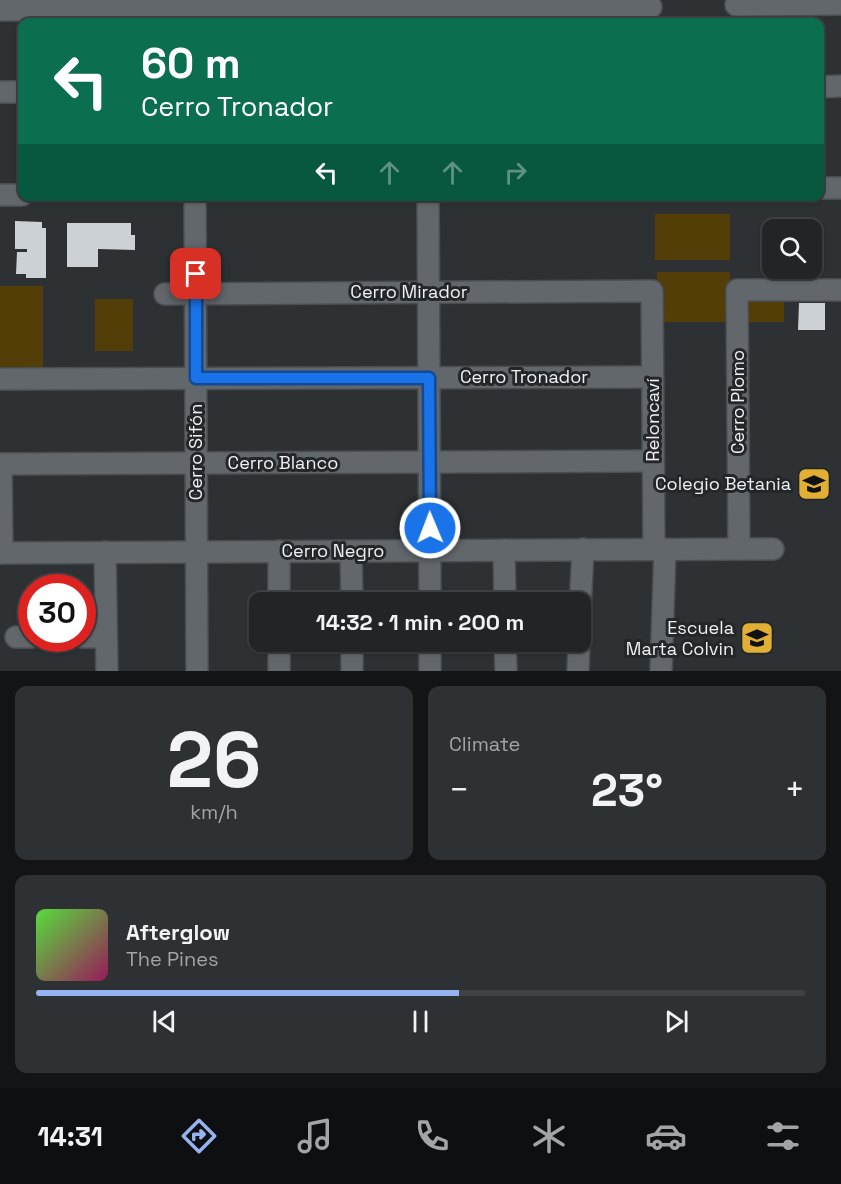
<!DOCTYPE html>
<meta charset="utf-8">
<style>
body{margin:0;font-family:"Space Grotesk",sans-serif;background:#2e3133;color:#f1f3f6;height:100vh;display:flex;flex-direction:column;font-size:22px;white-space:nowrap}
*{box-sizing:border-box;margin:0}
p{font-size:20px;color:#a2a5a7}
.icon{flex:none;width:33px;height:33px;fill:none;stroke:currentColor;stroke-width:2;stroke-linecap:round;stroke-linejoin:round}
.map{position:relative;height:671px;overflow:hidden}
.details{display:flex;flex-direction:column;gap:15px;padding:15px;background:#131415;flex:1}
.details>*{flex:none}
.guide{position:absolute;left:18px;top:18px;width:806px;height:183px;border-radius:12px;box-shadow:0 2px 4px #0004,0 0 0 2px #3f4244;background:#0b6e4f;color:#fff;overflow:hidden}
.tools{position:absolute;left:762px;top:219px;display:grid;gap:12px}
.tools a{display:grid;place-items:center;width:60px;height:60px;border-radius:12px;background:#222527;box-shadow:0 2px 4px #0004,0 0 0 2px #3f4244;font-size:30px}
.speed{position:absolute;left:18px;top:574px;display:flex;gap:12px;font-size:30px;font-weight:700;text-align:center}
.speed>*{display:grid;place-content:center;width:78px;height:78px;border-radius:50%;background:#222527;box-shadow:0 2px 4px #0004,0 0 0 2px #3f4244;line-height:1}
.speed .limit{border:9px solid #d22;background:#fff;color:#111}
.pin{position:absolute;display:grid;place-items:center;width:51px;height:51px;color:#fff;margin:-26px;border-radius:12px;box-shadow:0 3px 9px #0006}
.me{position:absolute;width:66px;margin:-33px;rotate:359deg;stroke-linejoin:round;filter:drop-shadow(0 0 4px #0008)}
.turn{display:flex;align-items:center;gap:21px;height:126px;padding:0 24px;font-size:27px}
.turn .icon{width:78px;height:78px;stroke-width:2.5}
.turn b{display:block;font-size:42px;line-height:51px}
.lanes{display:flex;align-items:center;height:57px;padding:0 24px;background:#0003;justify-content:center;gap:30px;direction:ltr}
.lanes .off{opacity:.35}
.big{font-size:45px;font-weight:600;line-height:1.1}
.details .card{flex:1;display:flex;flex-direction:column;justify-content:center;gap:9px;min-width:0;padding:0 21px;border-radius:12px;background:#2e3133}
.details .dial{align-items:center;gap:0}
.dial b{font-size:78px;line-height:1}
.song{display:flex;align-items:center;gap:18px}
.cover{width:72px;height:72px;border-radius:9px;background:linear-gradient(135deg,hsl(110 70% 55%),hsl(330 70% 35%))}
.played{height:6px;border-radius:3px;background:linear-gradient(90deg,#95b2f1 55%,#3f4244 55%)}
.keys{display:flex;justify-content:space-around;direction:ltr}
.heat{display:flex;justify-content:space-between;align-items:center;font-size:33px;direction:ltr}
.details .tiles{flex:1;display:grid;gap:15px;grid-template-columns:1fr 1fr}
.card:last-child{grid-column:span 2}
.trip{position:absolute;left:249px;top:592px;width:342px;height:60px;border-radius:12px;background:#222527;box-shadow:0 2px 4px #0004,0 0 0 2px #3f4244;font-weight:600;line-height:60px;text-align:center}
.menu{display:flex;height:96px;justify-content:space-around;align-items:center;background:#0e0f10;color:#a2a5a7}
.menu .icon{width:42px;height:42px}
.menu .on{color:#95b2f1}
.menu b{font-size:27px;color:#f1f3f6}
.map>svg:first-child{display:block}
.green{fill:#533e07}
.building{fill:#ccd1d6}
.lines{fill:none;stroke-linecap:round;stroke-linejoin:round}
.minor-casing{stroke:#494d50;stroke-width:24}
.minor{stroke:#62676b;stroke-width:21}
.route-casing{stroke:#114b97;stroke-width:15}
.route{stroke:#1a73e8;stroke-width:10}
.labels{text-anchor:middle;stroke-width:6;stroke-linejoin:round;paint-order:stroke}
.street-label{font-size:18px;fill:#eef0f3;stroke:#23272a}
.poi-label{font-size:18px;fill:#eef0f3;stroke:#23272a;text-anchor:end}
</style>
<div class="map">
<svg width="841" height="671" viewBox="0 0 841 671">
<rect width="100%" height="100%" fill="#2d3134"/>
<!-- green -->
<g class="green">
<rect x="655" y="214" width="75" height="46"/>
<polygon points="657,272 730,272 730,295 784,295 784,322 657,322"/>
<rect x="0" y="286" width="43" height="83"/>
<rect x="95" y="299" width="38" height="52"/>
</g>
<!-- building -->
<g class="building">
<polygon points="15,221 42,222 42,228 46,228 46,278 26,278 26,274 16,274 17,252 27,252 27,249 15,249"/>
<polygon points="67,223 131,223 131,235 135,235 135,250 98,249 98,267 67,267"/>
<polygon points="799,303 825,303 825,330 798,330"/>
</g>
<g class="lines">
<defs>
<g id="minor">
<polyline points="736,5 841,4"/>
<polyline points="0,10 651,7"/>
<polyline points="819,87 841,86"/>
<polyline points="0,92 22,92"/>
<polyline points="819,188 841,188"/>
<polyline points="0,195 22,195"/>
<polyline points="195,196 197,671"/>
<polyline points="428,196 430,603"/>
<polyline points="165,294 652,291 654,549"/>
<polyline points="0,379 652,377"/>
<polyline points="739,549 737,290 841,290"/>
<polyline points="504,550 505,603"/>
<polyline points="279,551 279,603"/>
<polyline points="351,551 352,603"/>
<polyline points="105,552 107,671"/>
<polyline points="0,553 773,549"/>
<polyline points="2,553 1,464 653,461"/>
<polyline points="580,611 583,549"/>
<polyline points="16,637 32,637"/>
<polyline points="82,637 106,637"/>
<polyline points="279,642 279,671"/>
<polyline points="352,642 352,671"/>
<polyline points="430,642 430,671"/>
<polyline points="505,642 506,671"/>
<polyline points="578,671 579,642"/>
<polyline points="661,671 665,549"/>
</g>
</defs>
<!-- minor casing -->
<use href="#minor" class="minor-casing"/>
<!-- minor -->
<use href="#minor" class="minor"/>
</g>
<g class="lines">
<defs>
<polyline id="route" points="196,274 196,378 429,378 430,528"/>
</defs>
<!-- route casing -->
<use href="#route" class="route-casing"/>
<!-- route -->
<use href="#route" class="route"/>
</g>
<!-- icons -->
<defs>
<symbol id="school-square" viewBox="-11 -11 22 22"><rect x="-9" y="-9" width="18" height="18" rx="4" fill="#e1af34" stroke="#23272a"/><path d="M0-5L7-2L0 1L-7-2ZM-4 1L0 2.5L4 1V4Q0 6-4 4Z" fill="#111"/></symbol>
</defs>
<g fill-rule="evenodd">
<use href="#school-square" x="795" y="465" width="38" height="38"/>
<use href="#school-square" x="738" y="619" width="38" height="38"/>
</g>
<g class="labels">
<!-- street labels -->
<g class="street-label">
<text x="409" y="298">Cerro Mirador</text>
<text x="524" y="383">Cerro Tronador</text>
<text transform="translate(738 402) rotate(-90)" y="6">Cerro Plomo</text>
<text transform="translate(653 420) rotate(-90)" y="6">Reloncaví</text>
<text transform="translate(196 452) rotate(-90)" y="6">Cerro Sifón</text>
<text x="283" y="469">Cerro Blanco</text>
<text x="333" y="557">Cerro Negro</text>
</g>
<!-- poi labels -->
<g class="poi-label">
<text x="791" y="490">Colegio Betania</text>
<text x="734" y="634">Escuela<tspan x="734" dy="21">Marta Colvin</tspan></text>
</g>
</g>
</svg>
<div class="tools">
<a><svg class="icon" aria-label="search" viewBox="0 0 24 24"><circle cx="10" cy="10" r="6"/><path d="M15 15l6 6"/></svg></a>
</div>
<div class="speed"><div class="limit">30</div></div>
<div class="pin" style="left:196px;top:274px;background:#d93025"><svg class="icon" aria-label="arrive" viewBox="0 0 24 24"><path d="M6 21V4h12l-3 4 3 4H6"/></svg></div>
<svg class="me" style="left:430px;top:528px" viewBox="-20 -20 40 40"><circle r="17" fill="#1a73e8" stroke="#fff" stroke-width="3"/><path d="M0-11L8 9 0 5-8 9z" fill="#fff"/></svg>
<div class="trip">14:32 · 1 min · 200 m</div>
<div class="guide">
<div class="turn"><svg class="icon" aria-label="left" viewBox="0 0 24 24"><path d="M17 20v-9H6M10 6l-5 5 5 5"/></svg><div><b>60 m</b>Cerro Tronador</div></div>
<div class="lanes"><svg class="icon" aria-label="left" viewBox="0 0 24 24"><path d="M17 20v-9H6M10 6l-5 5 5 5"/></svg><svg class="icon off" aria-label="ahead" viewBox="0 0 24 24"><path d="M12 20V5M6 11l6-6 6 6"/></svg><svg class="icon off" aria-label="ahead" viewBox="0 0 24 24"><path d="M12 20V5M6 11l6-6 6 6"/></svg><svg class="icon off" aria-label="right" viewBox="0 0 24 24"><path d="M7 20v-9h11M14 6l5 5-5 5"/></svg></div>
</div>
</div>
<section class="details">
<div class="tiles">
<div class="card dial"><b>26</b><p>km/h</p></div>
<div class="card"><p>Climate</p>
<div class="heat"><a>−</a><b class="big">23°</b><a>+</a></div>
</div>
<div class="card">
<div class="song"><i class="cover"></i><div><b>Afterglow</b><p>The Pines</p></div></div>
<div class="played"></div>
<div class="keys"><svg class="icon" aria-label="previous" viewBox="0 0 24 24"><path d="M18 5L8 12l10 7zM5 5v14"/></svg><svg class="icon" aria-label="pause" viewBox="0 0 24 24"><path d="M8 5v14M16 5v14"/></svg><svg class="icon" aria-label="next" viewBox="0 0 24 24"><path d="M6 5l10 7-10 7zM19 5v14"/></svg></div>
</div>
</div>
</section>
<nav class="menu">
<b>14:31</b>
<svg class="icon on" aria-label="directions" viewBox="0 0 24 24"><path d="M12 3l9 9-9 9-9-9zM9 14v-3h6M13 9l2 2-2 2"/></svg>
<svg class="icon" aria-label="music" viewBox="0 0 24 24"><path d="M9 18V5l10-2v13"/><circle cx="6" cy="18" r="3"/><circle cx="16" cy="16" r="3"/></svg>
<svg class="icon" aria-label="phone" viewBox="0 0 24 24"><path d="M5 4h4l2 5-3 2q2 4 5 5l2-3 5 2v4C11 20 4 13 5 4z"/></svg>
<svg class="icon" aria-label="climate" viewBox="0 0 24 24"><path d="M12 3v18M4 7l16 10M4 17L20 7"/></svg>
<svg class="icon" aria-label="car" viewBox="0 0 24 24"><path d="M5 17H2v-5l4-1 3-4h7l3 4 3 1v5h-3M9 17h6M6 11h13"/><circle cx="7" cy="17" r="2"/><circle cx="17" cy="17" r="2"/></svg>
<svg class="icon" aria-label="filters" viewBox="0 0 24 24"><path d="M4 7h16M4 17h16"/><circle cx="9" cy="7" r="2"/><circle cx="15" cy="17" r="2"/></svg>
</nav>
